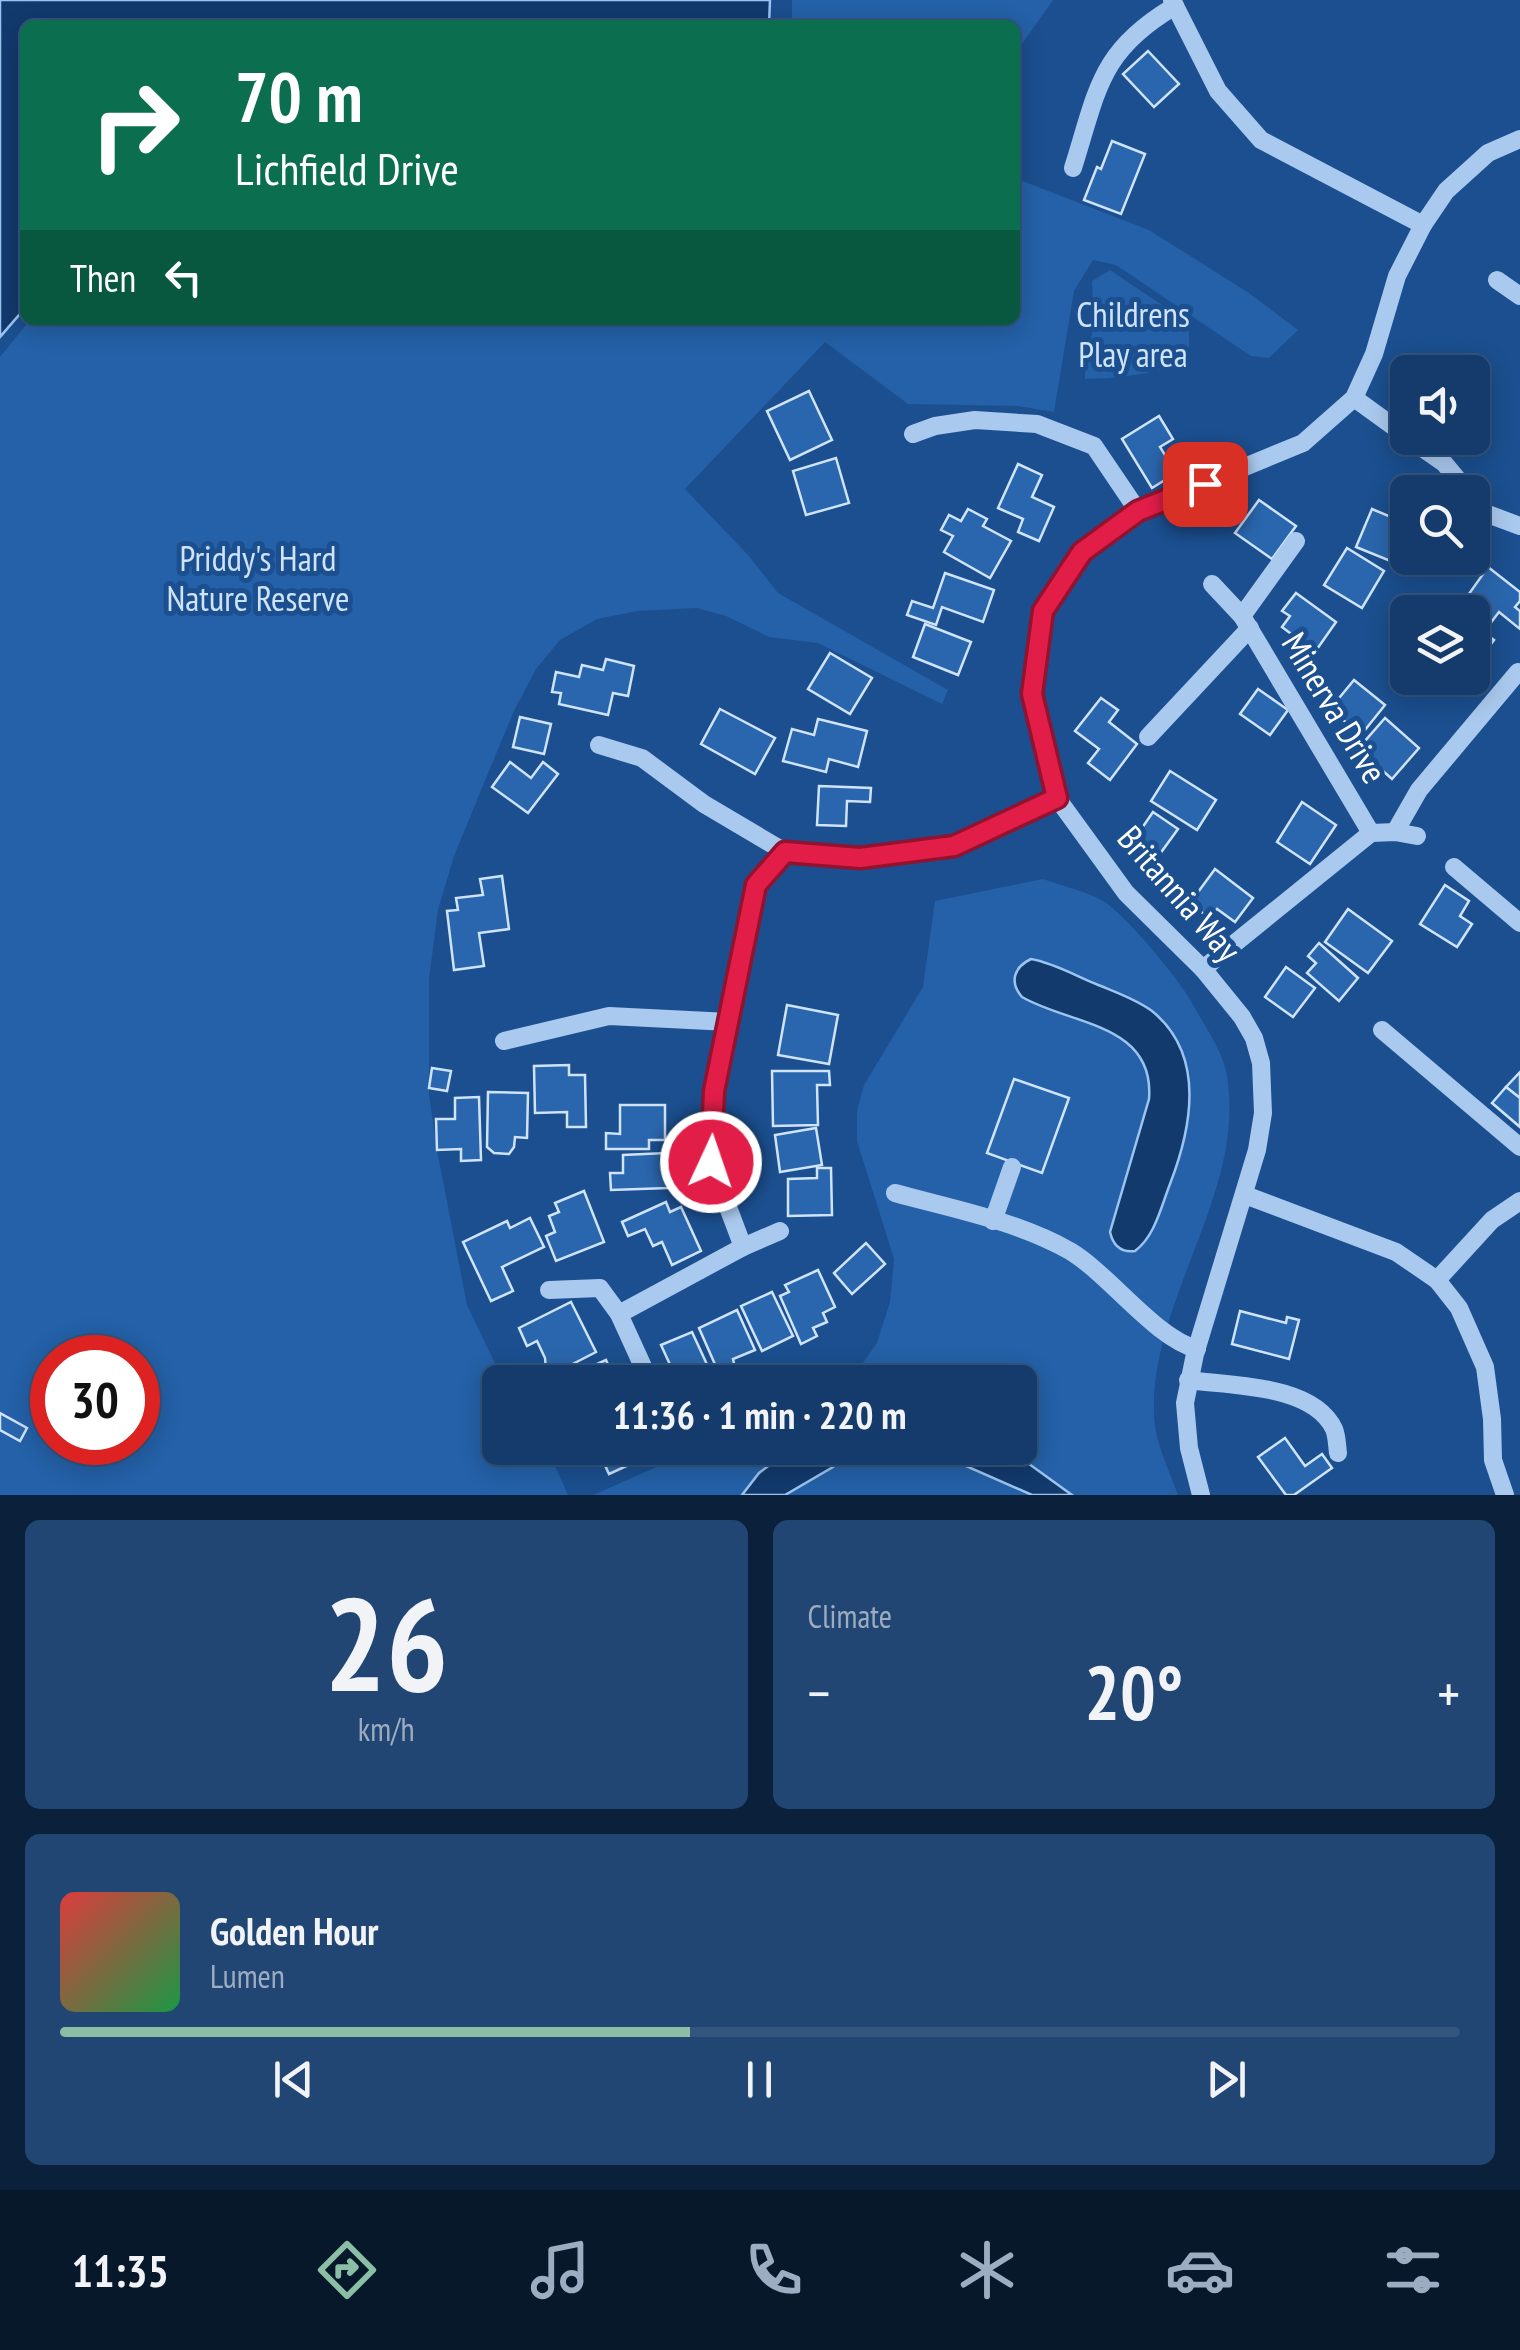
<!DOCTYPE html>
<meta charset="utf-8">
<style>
body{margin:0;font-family:"PT Sans Narrow",sans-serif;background:#214673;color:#f1f3f6;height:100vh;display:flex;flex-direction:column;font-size:38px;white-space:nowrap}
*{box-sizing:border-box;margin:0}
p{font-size:32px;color:#9dadc1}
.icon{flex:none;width:55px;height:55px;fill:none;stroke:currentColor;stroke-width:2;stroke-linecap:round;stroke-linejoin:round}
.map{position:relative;height:1495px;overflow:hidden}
.details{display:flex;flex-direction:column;gap:25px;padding:25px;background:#0b203b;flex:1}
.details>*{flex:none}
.guide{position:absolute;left:20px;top:20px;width:1000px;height:305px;border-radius:15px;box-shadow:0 5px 25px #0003,0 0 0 2px #33557e;background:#0b6e4f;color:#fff;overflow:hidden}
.tools{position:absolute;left:1390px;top:355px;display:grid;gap:20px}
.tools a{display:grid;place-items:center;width:100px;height:100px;border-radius:15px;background:#143b6b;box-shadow:0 5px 25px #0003,0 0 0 2px #33557e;font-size:50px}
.speed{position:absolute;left:30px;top:1335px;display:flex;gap:20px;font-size:50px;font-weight:700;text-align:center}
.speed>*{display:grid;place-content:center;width:130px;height:130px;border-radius:50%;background:#143b6b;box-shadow:0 5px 25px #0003,0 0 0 2px #33557e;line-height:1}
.speed .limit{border:15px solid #d22;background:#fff;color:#111}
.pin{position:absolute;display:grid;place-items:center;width:85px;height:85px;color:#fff;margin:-42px;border-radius:20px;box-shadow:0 5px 15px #0006}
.me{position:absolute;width:110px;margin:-55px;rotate:3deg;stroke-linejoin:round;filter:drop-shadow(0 0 8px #0008)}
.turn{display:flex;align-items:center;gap:35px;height:210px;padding:0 50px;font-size:45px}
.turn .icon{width:130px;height:130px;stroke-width:2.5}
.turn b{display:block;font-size:70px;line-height:85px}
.then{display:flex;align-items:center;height:95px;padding:0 50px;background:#0003;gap:20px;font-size:38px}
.big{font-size:75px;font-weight:600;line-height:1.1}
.details .widget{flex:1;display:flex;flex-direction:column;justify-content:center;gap:15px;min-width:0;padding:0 35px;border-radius:15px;background:#214673}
.details .dial{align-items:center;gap:0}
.dial b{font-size:130px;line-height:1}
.song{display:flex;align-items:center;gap:30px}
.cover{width:120px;height:120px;border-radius:15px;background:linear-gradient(135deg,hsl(0 70% 55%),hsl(140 70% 35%))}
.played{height:10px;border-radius:5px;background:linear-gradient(90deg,#8abfa5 45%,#33557e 45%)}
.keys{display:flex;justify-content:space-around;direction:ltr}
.heat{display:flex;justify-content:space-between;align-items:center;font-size:55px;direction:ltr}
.details .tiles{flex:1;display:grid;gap:25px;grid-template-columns:1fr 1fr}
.widget:last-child{grid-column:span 2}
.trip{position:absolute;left:482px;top:1365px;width:555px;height:100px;border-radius:15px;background:#143b6b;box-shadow:0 5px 25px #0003,0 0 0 2px #33557e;font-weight:600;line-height:100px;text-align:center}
.menu{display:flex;height:160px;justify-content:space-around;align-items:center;background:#08182b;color:#9dadc1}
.menu .icon{width:70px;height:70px}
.menu .selected{color:#8abfa5}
.menu b{font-size:45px;color:#f1f3f6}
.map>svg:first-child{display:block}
.green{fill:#2461a8;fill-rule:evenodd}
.water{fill:#123a6d;stroke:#9cc4f0;stroke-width:2.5}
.building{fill:#2a66ad;stroke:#cfe3fa;stroke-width:2.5}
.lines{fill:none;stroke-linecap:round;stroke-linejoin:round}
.minor{stroke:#a9c9ee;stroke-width:18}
.route-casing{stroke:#92132f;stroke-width:25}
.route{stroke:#e11d48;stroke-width:18}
.labels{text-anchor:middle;stroke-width:10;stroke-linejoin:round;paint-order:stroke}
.park-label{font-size:35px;fill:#cfe3fa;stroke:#1b4f8f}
.street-label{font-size:35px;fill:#fff;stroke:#1b4f8f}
</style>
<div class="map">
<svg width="1520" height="1495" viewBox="0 0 1520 1495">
<rect width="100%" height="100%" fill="#1b4f8f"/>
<!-- green -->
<g class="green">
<polygon points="792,0 1053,0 1015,54 1015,25 792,25"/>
<path d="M 1015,178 L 1149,230 L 1249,293 L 1298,330 L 1269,358 L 1251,356 L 1116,265 L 1093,260 L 1074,291 L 1054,412 L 1018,406 L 908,404 L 825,342 L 685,489 L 749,556 L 778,593 L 948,690 L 942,704 L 818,643 L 769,637 L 726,616 L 697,608 L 637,611 L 597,619 L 560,640 L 536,669 L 513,713 L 454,856 L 438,910 L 429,979 L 429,1094 L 437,1150 L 467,1305 L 504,1382 L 500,1382 L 500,1448 L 547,1448 L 568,1495 L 0,1495 L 0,357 L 30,320 L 1015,320 ZM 52,1358 L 138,1358 L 138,1442 L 52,1442 Z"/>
<path d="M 1110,270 L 1189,323 L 1189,356 C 1167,375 1114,378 1085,379 L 1085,362 L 1094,326 L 1092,281 Z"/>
<path d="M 1043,879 C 1062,886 1090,892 1106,903 C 1129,919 1177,977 1191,1001 C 1203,1024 1223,1050 1227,1076 C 1246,1194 1150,1298 1154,1415 C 1155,1443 1169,1469 1178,1495 L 1072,1495 L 1007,1448 L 1020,1448 L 1020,1382 L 841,1382 L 860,1367 L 877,1343 L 890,1302 L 894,1259 L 857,1141 L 857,1111 L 864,1085 L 923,987 L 935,901 ZM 1031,959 L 1150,1009 L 1174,1036 L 1184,1056 L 1190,1074 L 1179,1156 L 1150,1234 L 1135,1251 L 1126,1252 L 1110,1232 L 1149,1099 C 1155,1023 1070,1025 1021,997 Z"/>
<polygon points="700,1448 792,1448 773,1460 742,1495 593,1495"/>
<path d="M 901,1452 L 948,1458 L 1032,1495 L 785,1495 C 822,1471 856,1455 901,1452 Z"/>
</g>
<!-- water -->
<g class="water">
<polygon points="0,0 770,0 769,25 25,25 25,308 0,337"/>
<path d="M 1031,959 C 1054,963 1076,976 1096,984 C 1115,992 1136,999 1152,1011 C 1206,1055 1192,1127 1170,1184 C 1161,1207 1155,1236 1135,1251 C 1120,1253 1113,1245 1110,1232 L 1149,1099 C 1155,1023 1070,1025 1022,997 C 1009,982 1014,967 1031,959 Z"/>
<polygon points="792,1448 1007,1448 1072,1495 1032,1495 948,1458 901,1452 879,1453 840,1463 785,1495 742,1495 759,1473"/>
</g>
<!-- building -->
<g class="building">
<polygon points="1148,51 1179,84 1154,107 1123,74"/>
<polygon points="1112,141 1145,154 1121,214 1084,200 1097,167 1101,169"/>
<polygon points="809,391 832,440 790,460 767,411"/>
<polygon points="1159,416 1173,439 1160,447 1176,473 1152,488 1122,439"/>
<polygon points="836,458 849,503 806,515 793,471"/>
<polygon points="1018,464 1042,475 1032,497 1054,507 1039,541 1018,532 1023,519 998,508"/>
<polygon points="1259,500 1296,526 1272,559 1235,533"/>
<polygon points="968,509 987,519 983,526 1011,541 990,578 944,552 953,536 941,530 949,515 961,521"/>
<polygon points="1372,509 1408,524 1408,558 1421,558 1415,571 1356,547"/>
<polygon points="1347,548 1384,571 1362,608 1324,585"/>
<polygon points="1488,567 1520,592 1520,601 1515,607 1520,611 1520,629 1499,612 1486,629 1472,618 1472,612 1459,608"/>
<polygon points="945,573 994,590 983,622 942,607 936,625 907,615 912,601 933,608"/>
<polygon points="1296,593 1336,622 1315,652 1282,627 1290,616 1282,611"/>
<polygon points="925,624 971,642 958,675 913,657"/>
<polygon points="1472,624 1494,640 1476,664 1472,662"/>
<polygon points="830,653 872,678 850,714 808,689"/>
<polygon points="606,659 634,666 628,696 613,693 608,715 559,704 561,693 552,692 556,672 579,677 582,665 603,670"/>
<polygon points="1430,678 1461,678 1448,693"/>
<polygon points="1354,680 1385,705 1361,735 1330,709"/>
<polygon points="1258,689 1288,710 1270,735 1240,714"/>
<polygon points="1101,698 1118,710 1109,722 1137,744 1110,780 1088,763 1099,749 1075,731"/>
<polygon points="720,709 775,738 755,774 701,744"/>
<polygon points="520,717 551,724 544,754 513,747"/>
<polygon points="1385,718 1419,748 1392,779 1358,749"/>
<polygon points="818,719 867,731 858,767 829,759 826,772 783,761 792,729 814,735"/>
<polygon points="510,762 531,778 543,762 558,774 528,813 492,787"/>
<polygon points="1170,771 1216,800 1197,830 1151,801"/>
<polygon points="819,786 871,788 870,802 847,801 846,826 817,825"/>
<polygon points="1302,802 1336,825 1310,864 1277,842"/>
<polygon points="1153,812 1178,829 1157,858 1133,841"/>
<polygon points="1215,869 1253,898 1235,922 1217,909 1209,918 1190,903"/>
<polygon points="502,876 509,929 479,933 484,966 454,970 447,911 458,910 456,898 483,895 480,879"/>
<polygon points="1445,885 1469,901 1460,916 1472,924 1457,947 1420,924"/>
<polygon points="1348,909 1392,941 1368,973 1325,942"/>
<polygon points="1319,943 1358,978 1339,1001 1307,973 1316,963 1308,956"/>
<polygon points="1286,967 1315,988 1293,1017 1265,997"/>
<polygon points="787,1005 838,1015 829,1064 778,1055"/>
<polygon points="569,1065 569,1075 585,1075 586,1127 567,1127 567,1112 535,1113 534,1066"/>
<polygon points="432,1068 451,1071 447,1091 429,1088"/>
<polygon points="772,1071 829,1071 830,1085 817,1085 818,1125 773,1126"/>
<polygon points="1520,1072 1520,1098 1506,1087"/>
<polygon points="1014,1079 1069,1098 1042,1173 987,1153"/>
<polygon points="1506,1087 1520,1098 1520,1127 1492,1103"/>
<polygon points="488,1092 528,1093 527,1138 515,1137 514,1147 509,1154 494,1153 487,1147"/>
<polygon points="479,1097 481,1160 461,1161 461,1149 437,1150 436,1119 455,1119 455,1098"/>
<polygon points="620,1105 665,1105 665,1140 649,1140 649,1149 606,1149 606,1133 620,1134"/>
<polygon points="816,1128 822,1165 780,1172 775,1135"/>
<polygon points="666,1153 668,1188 611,1190 610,1173 623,1173 623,1155"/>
<polygon points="817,1168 831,1168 832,1215 788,1216 788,1179 817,1178"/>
<polygon points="584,1191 604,1242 556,1261 546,1236 555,1232 549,1216 559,1212 555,1203"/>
<polygon points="666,1202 670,1212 681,1207 701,1251 672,1265 662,1242 653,1246 645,1229 628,1236 622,1222"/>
<polygon points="530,1218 544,1247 502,1267 513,1291 491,1301 463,1242 507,1221 510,1228"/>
<polygon points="866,1243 885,1264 852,1294 834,1273"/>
<polygon points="818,1270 835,1307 823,1313 827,1322 813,1328 817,1336 801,1344 780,1296 789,1292 785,1285"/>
<polygon points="772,1292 793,1336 762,1351 741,1306"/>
<polygon points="571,1302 596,1352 553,1374 546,1370 545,1358 537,1341 527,1346 519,1328"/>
<polygon points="737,1310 755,1350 733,1359 737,1376 727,1380 721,1378 699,1328"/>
<polygon points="1240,1311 1286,1323 1287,1317 1299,1320 1289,1359 1232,1344"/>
<polygon points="692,1332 710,1371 700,1376 703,1382 678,1382 661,1345"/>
<polygon points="606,1360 616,1382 571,1382 568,1377"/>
<polygon points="0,1413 27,1428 20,1441 0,1430"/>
<polygon points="1285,1438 1305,1466 1322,1454 1332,1468 1294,1495 1286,1495 1258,1457"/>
<polygon points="597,1448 650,1448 653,1454 609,1474"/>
</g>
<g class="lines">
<!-- minor -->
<g class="minor">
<polyline points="1172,0 1218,91 1261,140 1423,225"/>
<path d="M 1073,168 C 1098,89 1099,51 1175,6"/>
<polyline points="1497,280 1520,296"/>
<polyline points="1354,398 1408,437"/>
<polyline points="913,434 935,426 975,420 1037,424 1094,446 1138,511"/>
<polyline points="1408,438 1444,463 1468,492"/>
<polyline points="1472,497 1485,513 1520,526"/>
<polyline points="1296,541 1242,616 1371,833"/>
<polyline points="1212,584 1242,616"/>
<polyline points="1148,737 1250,628"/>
<polyline points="599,745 642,758 704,804 785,852 859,858 953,846 1057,798"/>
<polyline points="1395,832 1419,790 1518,672"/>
<polyline points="1454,867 1520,923"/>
<polyline points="1203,969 1371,833 1395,832 1417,836"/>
<polyline points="1382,1030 1520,1147"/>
<polyline points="504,1041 609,1016 729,1022"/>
<path d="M 895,1193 C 953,1209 1017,1221 1070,1251 C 1110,1275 1155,1338 1197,1349"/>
<polyline points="1245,1195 1396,1252 1437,1280 1459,1308 1485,1367 1492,1419 1493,1460 1505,1495"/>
<polyline points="993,1221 1012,1167"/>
<polyline points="780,1231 743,1247 711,1162 714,1091 757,885 785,852"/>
<polyline points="1437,1280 1492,1220 1520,1201"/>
<polyline points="549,1290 600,1288 619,1314 650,1382"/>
<polyline points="619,1314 743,1247"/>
<path d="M 1188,1380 C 1231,1386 1313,1384 1334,1429 C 1337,1436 1337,1446 1338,1453"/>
<polyline points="1201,1495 1189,1448 1185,1403 1195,1354 1257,1150 1263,1113 1261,1063 1254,1038 1242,1017 1203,969 1126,893 1057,798 1032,694 1043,611 1082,553 1138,511 1303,443 1354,398 1374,354 1397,276 1423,225 1446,191 1488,153 1520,139"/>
</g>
</g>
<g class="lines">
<defs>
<polyline id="route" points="711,1162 714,1091 756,885 785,852 860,858 954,846 1057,798 1032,694 1043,611 1082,552 1138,511 1205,484"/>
</defs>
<!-- route casing -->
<use href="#route" class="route-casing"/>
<!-- route -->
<use href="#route" class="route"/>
</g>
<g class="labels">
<!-- park labels -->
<g class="park-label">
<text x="1133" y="327">Childrens<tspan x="1133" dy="40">Play area</tspan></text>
<text x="258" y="571">Priddy's Hard<tspan x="258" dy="40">Nature Reserve</tspan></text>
</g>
<!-- street labels -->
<g class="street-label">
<text transform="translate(1334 708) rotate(59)" y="12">Minerva Drive</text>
<text transform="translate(1179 894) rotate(49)" y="12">Britannia Way</text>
</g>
</g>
</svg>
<div class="tools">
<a><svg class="icon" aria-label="sound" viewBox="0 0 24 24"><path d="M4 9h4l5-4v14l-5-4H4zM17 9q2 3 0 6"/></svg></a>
<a><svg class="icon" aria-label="search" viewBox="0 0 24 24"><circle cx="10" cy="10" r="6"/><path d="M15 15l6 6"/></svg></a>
<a><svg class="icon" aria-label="layers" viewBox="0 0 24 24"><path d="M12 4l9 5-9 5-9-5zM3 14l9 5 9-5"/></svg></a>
</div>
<div class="speed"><div class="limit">30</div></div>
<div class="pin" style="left:1205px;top:484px;background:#d93025"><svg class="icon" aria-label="arrive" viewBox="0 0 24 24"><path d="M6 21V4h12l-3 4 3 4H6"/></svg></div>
<svg class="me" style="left:711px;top:1162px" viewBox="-20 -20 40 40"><circle r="17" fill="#e11d48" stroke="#fff" stroke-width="3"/><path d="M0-11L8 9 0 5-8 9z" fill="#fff"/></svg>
<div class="trip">11:36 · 1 min · 220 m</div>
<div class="guide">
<div class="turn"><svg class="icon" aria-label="right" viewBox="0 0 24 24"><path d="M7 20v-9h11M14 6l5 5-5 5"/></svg><div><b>70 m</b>Lichfield Drive</div></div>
<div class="then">Then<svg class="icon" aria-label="left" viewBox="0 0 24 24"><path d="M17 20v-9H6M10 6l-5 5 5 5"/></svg></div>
</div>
</div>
<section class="details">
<div class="tiles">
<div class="widget dial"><b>26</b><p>km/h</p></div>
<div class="widget"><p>Climate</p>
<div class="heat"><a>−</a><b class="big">20°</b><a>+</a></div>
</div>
<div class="widget">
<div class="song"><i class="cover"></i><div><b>Golden Hour</b><p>Lumen</p></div></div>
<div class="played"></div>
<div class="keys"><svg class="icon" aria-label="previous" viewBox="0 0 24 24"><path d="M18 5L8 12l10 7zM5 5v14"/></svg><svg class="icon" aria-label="pause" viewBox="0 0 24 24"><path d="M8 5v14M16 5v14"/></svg><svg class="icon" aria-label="next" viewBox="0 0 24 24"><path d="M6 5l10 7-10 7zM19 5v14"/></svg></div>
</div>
</div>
</section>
<nav class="menu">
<b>11:35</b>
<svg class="icon selected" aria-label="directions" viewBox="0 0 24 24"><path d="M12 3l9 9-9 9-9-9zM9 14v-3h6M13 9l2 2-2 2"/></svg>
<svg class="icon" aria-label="music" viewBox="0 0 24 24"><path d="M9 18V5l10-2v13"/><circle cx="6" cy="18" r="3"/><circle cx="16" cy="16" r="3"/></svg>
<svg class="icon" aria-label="phone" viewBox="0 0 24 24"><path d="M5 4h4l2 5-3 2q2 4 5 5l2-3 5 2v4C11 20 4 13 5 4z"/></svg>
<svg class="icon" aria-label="climate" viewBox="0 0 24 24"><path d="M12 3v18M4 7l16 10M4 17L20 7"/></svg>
<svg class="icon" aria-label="car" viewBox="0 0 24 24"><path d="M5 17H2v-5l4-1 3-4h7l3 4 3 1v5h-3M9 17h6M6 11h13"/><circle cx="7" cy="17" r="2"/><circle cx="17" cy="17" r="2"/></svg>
<svg class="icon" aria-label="filters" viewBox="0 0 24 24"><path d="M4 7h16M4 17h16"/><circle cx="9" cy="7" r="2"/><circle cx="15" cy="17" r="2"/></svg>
</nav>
